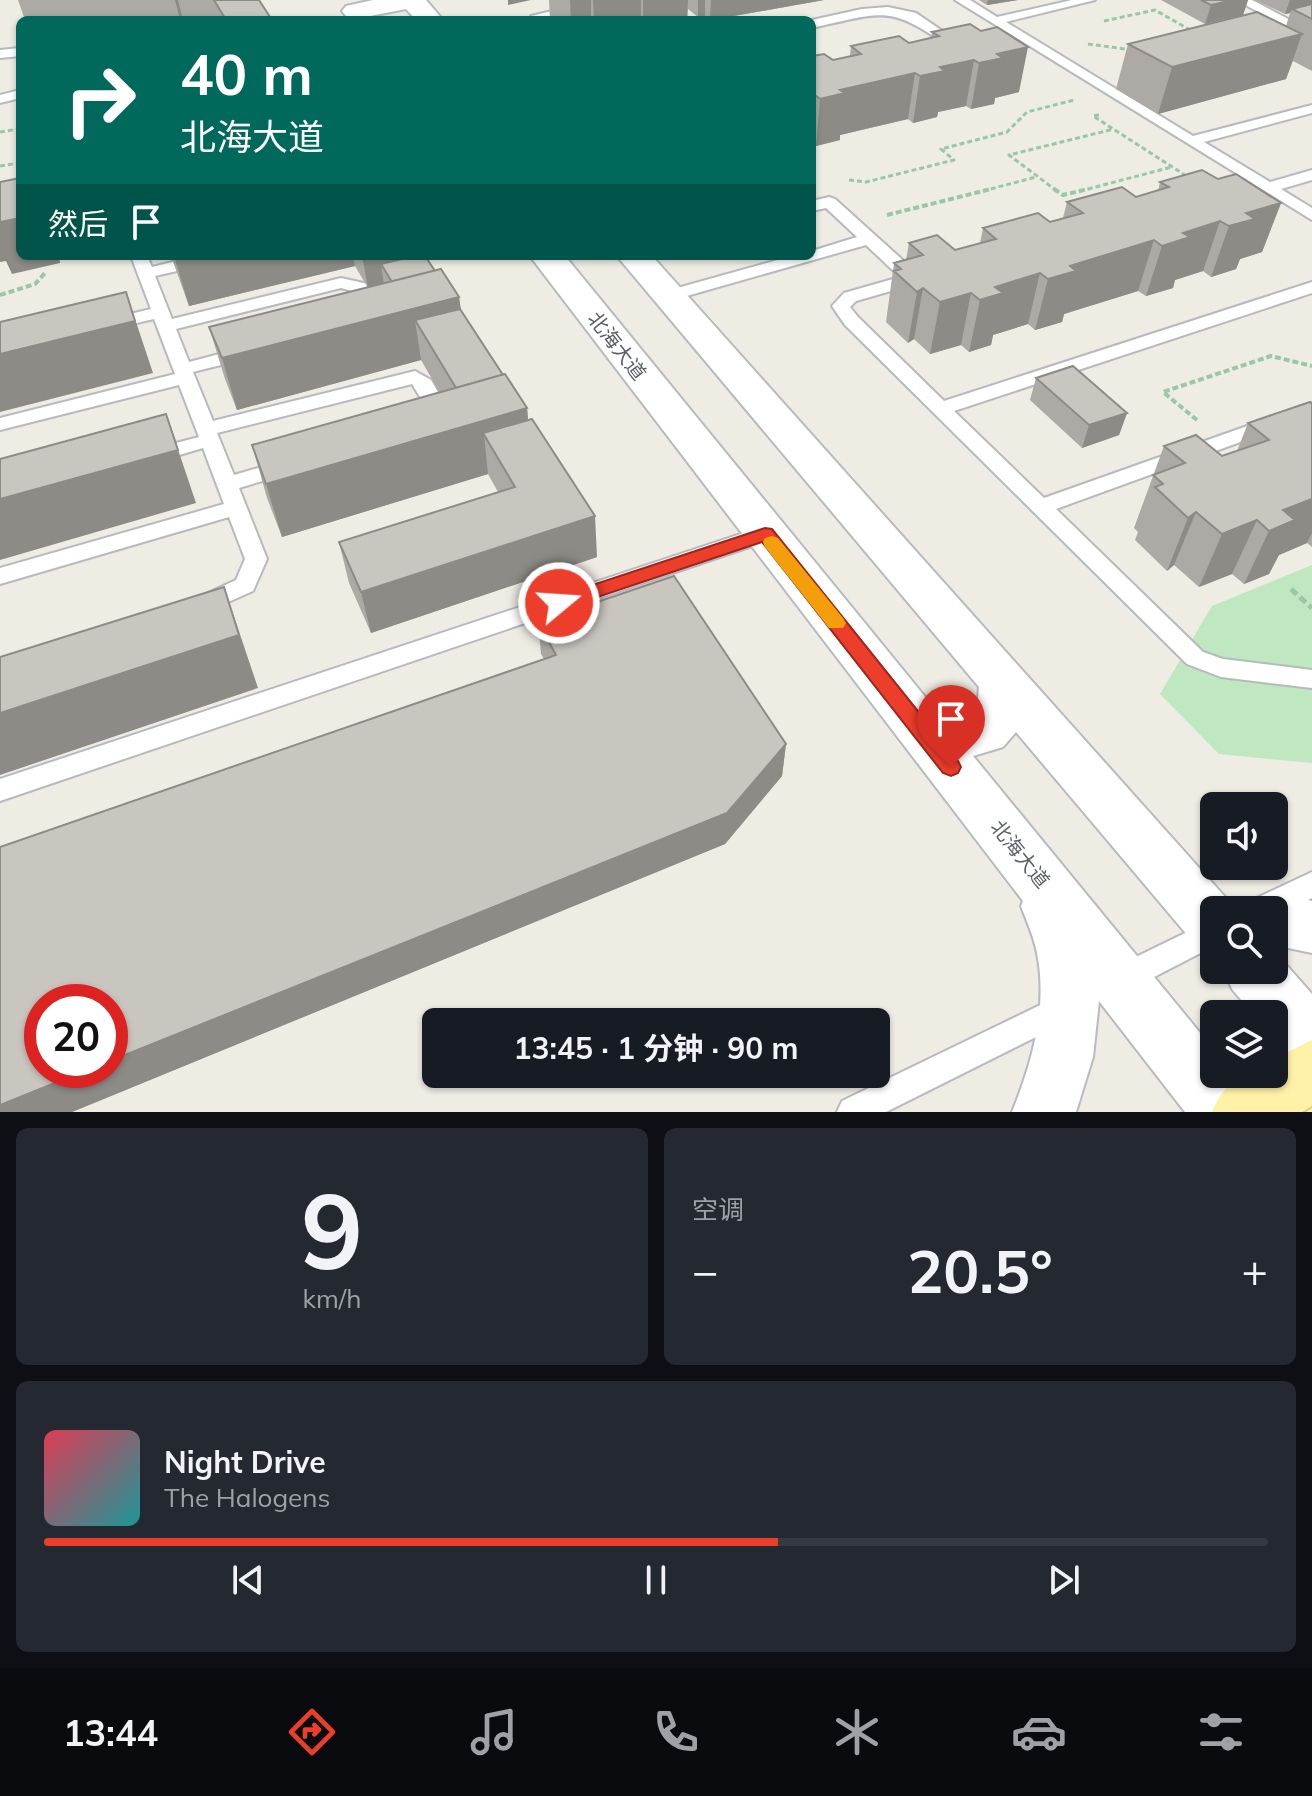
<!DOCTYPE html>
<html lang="zh">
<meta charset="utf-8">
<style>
body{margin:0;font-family:Mulish,"Noto Sans SC",sans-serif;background:#242831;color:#f1f3f6;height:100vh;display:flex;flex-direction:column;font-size:30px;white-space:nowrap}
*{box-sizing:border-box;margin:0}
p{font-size:26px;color:#9ea1a6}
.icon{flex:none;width:44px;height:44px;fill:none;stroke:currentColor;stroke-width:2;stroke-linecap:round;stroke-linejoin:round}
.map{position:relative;height:1112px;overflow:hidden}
.details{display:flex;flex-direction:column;gap:16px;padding:16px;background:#0d0f14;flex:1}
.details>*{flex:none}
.banner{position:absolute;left:16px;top:16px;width:800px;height:244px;border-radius:12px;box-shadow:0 2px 6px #0004;background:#00695c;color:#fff;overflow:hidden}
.controls{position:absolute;left:1200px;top:792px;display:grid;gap:16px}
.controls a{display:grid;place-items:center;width:88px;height:88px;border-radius:12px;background:#171b24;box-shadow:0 2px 6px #0004;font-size:40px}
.speed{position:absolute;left:24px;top:984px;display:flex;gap:16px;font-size:40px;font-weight:700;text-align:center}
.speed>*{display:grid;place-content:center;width:104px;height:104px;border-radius:50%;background:#171b24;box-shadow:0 2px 6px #0004;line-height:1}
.speed .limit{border:12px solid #d22;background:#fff;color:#111}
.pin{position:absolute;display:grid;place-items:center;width:68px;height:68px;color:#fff;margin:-82px -34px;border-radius:50% 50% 50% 0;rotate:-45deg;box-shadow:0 0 8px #0007}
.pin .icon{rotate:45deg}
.me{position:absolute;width:88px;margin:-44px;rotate:72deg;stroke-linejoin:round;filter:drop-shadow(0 0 6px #0008)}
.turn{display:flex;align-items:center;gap:28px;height:168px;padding:0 32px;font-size:36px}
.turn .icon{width:104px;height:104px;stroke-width:2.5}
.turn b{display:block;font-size:56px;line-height:68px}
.then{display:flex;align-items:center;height:76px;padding:0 32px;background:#0003;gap:16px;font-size:30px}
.big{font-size:60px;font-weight:700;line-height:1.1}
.details .card{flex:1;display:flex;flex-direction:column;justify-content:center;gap:12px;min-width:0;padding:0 28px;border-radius:12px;background:#242831}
.details .dial{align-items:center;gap:0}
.dial b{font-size:104px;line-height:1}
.song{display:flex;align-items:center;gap:24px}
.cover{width:96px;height:96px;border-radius:12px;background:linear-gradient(135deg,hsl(350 70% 55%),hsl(180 70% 35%))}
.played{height:8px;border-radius:4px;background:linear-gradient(90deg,#ed3d2b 60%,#363941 60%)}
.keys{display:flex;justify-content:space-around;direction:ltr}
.heat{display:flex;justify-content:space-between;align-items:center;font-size:44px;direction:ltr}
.details .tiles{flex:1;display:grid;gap:16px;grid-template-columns:1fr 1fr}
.card:last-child{grid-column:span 2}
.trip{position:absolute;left:422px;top:1008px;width:468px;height:80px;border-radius:12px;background:#171b24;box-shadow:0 2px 6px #0004;font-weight:700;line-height:80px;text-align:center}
.tabs{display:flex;height:128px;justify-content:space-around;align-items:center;background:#090b0e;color:#9ea1a6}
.tabs .icon{width:56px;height:56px}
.tabs .current{color:#ed3d2b}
.tabs b{font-size:36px;color:#f1f3f6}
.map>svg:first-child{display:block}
.green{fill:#bfe7c0}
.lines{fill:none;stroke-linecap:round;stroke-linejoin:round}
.lane-casing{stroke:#b6b9be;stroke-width:4}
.secondary-casing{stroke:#b7bac0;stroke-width:4}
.primary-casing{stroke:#f4ca56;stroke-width:4}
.path-far2{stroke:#98c8a6;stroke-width:3;stroke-dasharray:5 3;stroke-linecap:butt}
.path-far1{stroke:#98c8a6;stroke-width:4;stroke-dasharray:6 3;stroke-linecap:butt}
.path{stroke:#98c8a6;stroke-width:5;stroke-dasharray:8 4;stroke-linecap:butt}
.lane{fill:#fff;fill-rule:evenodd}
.secondary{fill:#fff;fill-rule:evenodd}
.primary{fill:#fff2a8;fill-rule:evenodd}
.wall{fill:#adaaa5}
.shaded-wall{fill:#8d8b86}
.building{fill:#c9c6c0;stroke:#8d8b86;stroke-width:2}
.route{fill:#ed3d2b;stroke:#9a281c;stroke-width:2}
.slow{fill:#f59e0b}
.labels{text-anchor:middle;stroke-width:8;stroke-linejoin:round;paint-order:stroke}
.street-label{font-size:20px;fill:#5b5f64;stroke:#fff}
</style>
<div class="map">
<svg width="1312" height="1112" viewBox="0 0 1312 1112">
<rect width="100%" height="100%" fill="#eeece3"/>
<!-- green -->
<polygon class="green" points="1312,565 1312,763 1219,754 1160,694 1212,606"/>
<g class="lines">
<defs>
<g id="lane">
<polygon points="598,0 623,0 546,18 547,20 534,20 531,16"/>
<polygon points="955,0 970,0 997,17 1072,0 1095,0 1006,22 1193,136 1312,105 1312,113 1204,142 1270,182 1312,170 1312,180 1281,189 1312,208 1312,220"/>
<polygon points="1236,0 1252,0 1311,31 1300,34"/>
<path d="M 888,7 L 916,13 L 966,47 L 954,50 C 889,5 888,11 812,28 L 812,20 L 862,9 Z"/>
<polygon points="20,48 20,56 0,58 0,50"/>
<polygon points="20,90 20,98 0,103 0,95"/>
<polygon points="829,197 835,199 916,272 926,277 919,283 856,301 850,307 858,317 944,401 1312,282 1312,293 954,411 1044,498 1312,403 1312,416 1056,509 1203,652 1223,659 1312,670 1312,688 1221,677 1187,664 845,325 832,306 844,293 900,277 866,245 669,301 660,296 663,292 792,256 812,256 812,251 857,237 826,208 812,211 812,201"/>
<polygon points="131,256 147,256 152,267 197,256 227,256 225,260 155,276 172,319 341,278 368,284 387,313 378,318 372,317 356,292 341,288 176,329 189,362 246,347 255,353 253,357 193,372 213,421 415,371 431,380 451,415 443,426 429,426 426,422 431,415 412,384 217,433 234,475 289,459 299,466 296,471 239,488 267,559 253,591 201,614 193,612 190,606 193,600 236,580 245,559 229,517 0,584 0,568 224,504 203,448 152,463 142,456 145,451 199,437 179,385 0,430 0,418 175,374 154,319 106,330 97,325 100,321 151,309"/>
<polygon points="765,526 773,529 776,534 773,539 0,801 0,779"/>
<polygon points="1312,872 1312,898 1274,917 1274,910 1246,910 1250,901"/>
<polygon points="1214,919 1214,946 1129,990 1119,994 1109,990 1104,980 1109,970"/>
<polygon points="1063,994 1074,998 1078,1008 1074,1018 886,1112 837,1112 842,1101"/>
</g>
<g id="secondary">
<polygon points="373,0 426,0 443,20 416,20 406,9 355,19 346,16 342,11 346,6"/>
<path d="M 530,256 L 565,256 L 935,709 L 972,715 L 977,710 L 979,687 L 617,256 L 652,256 L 1234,907 L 1236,910 L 1214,910 L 1214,951 L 1194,943 L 1016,732 L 1003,747 L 973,756 L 1214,1050 L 1214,1074 L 1234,1074 L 1246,1090 L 1256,1112 L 1185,1112 L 1099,1001 L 1093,1057 L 1076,1112 L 1012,1112 C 1032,1063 1048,1007 1037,953 C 1034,937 1027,922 1021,906 L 1023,901 Z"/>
<polygon points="1274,893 1312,901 1312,953 1274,945 1274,910 1250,910 1254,901"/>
<path d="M 1274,951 L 1312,994 L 1312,1069 C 1281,1056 1274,1047 1274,1014 L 1253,1014 L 1232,989 L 1224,970 L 1274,970 Z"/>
</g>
<path id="primary" d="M 1312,1040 L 1312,1106 L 1302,1112 L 1212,1112 C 1226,1080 1240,1074 1274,1074 L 1274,1059 Z"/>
</defs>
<!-- lane casing -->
<use href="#lane" class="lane-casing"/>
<!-- secondary casing -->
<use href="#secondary" class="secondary-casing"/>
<!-- primary casing -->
<use href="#primary" class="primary-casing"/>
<!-- path-far2 -->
<g class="path-far2">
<polyline points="1104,21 1155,10 1192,31"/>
<polyline points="1088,44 1133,50"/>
<polyline points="1099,115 1093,116 1188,177"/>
<polyline points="0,132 20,129"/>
<polyline points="0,166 20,163"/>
<polyline points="849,180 866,182 954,160 941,149 1007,132 1027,112 1074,100"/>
<polyline points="983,191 1036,177"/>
<polyline points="1057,191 1009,155 1114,129"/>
<polyline points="1080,191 1172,167"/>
</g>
<!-- path-far1 -->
<g class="path-far1">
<polyline points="1054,189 1063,195 1088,189"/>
<polyline points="887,215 991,189"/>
<polyline points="0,295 35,284 45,273"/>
<polyline points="1197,420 1163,392 1271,356 1312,366"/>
</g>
<!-- path -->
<polyline class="path" points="1291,589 1312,608"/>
<!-- lane -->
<use href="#lane" class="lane"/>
<!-- secondary -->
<use href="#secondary" class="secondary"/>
<!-- primary -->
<use href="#primary" class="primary"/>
</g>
<!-- wall -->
<g class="wall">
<polygon points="18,0 259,0 272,20 217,20 216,19 199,20 25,20"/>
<polygon points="549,0 824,0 713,20 710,20 705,16 698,17 688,9 687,20 550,20"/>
<polygon points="979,0 1018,0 987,5"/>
<polygon points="1161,0 1248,0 1243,15 1205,24"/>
<polygon points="1255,0 1312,0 1312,71 1293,61 1286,79 1158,114 1116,89 1128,44 1286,26 1290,13 1285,14"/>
<polygon points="970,24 1019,92 995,98 994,104 971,109 966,106 938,112 937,117 913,123 908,119 840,135 840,140 816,146 812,143 812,56 833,60 850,56 851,46 909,43 931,38 932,32"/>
<polygon points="1218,179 1281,203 1262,252 1240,259 1236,269 1211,277 1203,271 1175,280 1173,288 1146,296 1138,291 1064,314 1062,322 1035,330 1028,324 993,335 991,345 969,352 961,345 930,354 914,339 908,343 886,322 894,263 906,260 909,243 955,250 980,243 983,228 1050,222 1063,218 1067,202 1136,197 1158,191 1160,182"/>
<polygon points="171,256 413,256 435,271 459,297 461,310 503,375 527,408 528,420 597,557 371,633 349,583 339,542 498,492 488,474 282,537 267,498 252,445 440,393 421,360 237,410 225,379 209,327 368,288 355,266 189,306"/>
<polygon points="1036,378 1127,413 1119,435 1082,448 1030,400"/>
<polygon points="1312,404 1312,547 1307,543 1279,555 1269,574 1244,584 1232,574 1199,587 1174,565 1167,571 1135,540 1138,532 1134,528 1164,446 1222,456 1237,451 1248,423"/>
<polygon points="538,622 786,744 782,776 725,844 72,1112 0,1112 544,659 541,654"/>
</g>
<!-- shaded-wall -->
<g class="shaded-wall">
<polygon points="175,0 178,0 183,20 180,20"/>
<polygon points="508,0 531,0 508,5"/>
<polygon points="570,0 591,0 591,20 571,20"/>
<polygon points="593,0 641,0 641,20 594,20"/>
<polygon points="643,0 688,0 687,20 643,20"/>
<polygon points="698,0 705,0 705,16 698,17"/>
<polygon points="711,0 824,0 710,20"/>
<polygon points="988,0 1018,0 987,5"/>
<polygon points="1233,0 1248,0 1243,15 1205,24 1211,5"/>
<polygon points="1290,0 1312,0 1312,8 1292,9 1290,13 1285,14"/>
<polygon points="1302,34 1286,79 1158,114 1172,67"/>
<polygon points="1028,47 1019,92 995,98 994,104 971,109 979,63 997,54"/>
<polygon points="974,60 966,106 938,112 937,117 913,123 920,76 940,67"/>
<polygon points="915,73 908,119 840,135 840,140 816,146 820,99 840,90"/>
<polygon points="812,95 815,95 812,127"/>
<polygon points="1281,203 1262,252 1240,259 1236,269 1211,277 1229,226 1246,213"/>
<polygon points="20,218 20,256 59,256 60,263 12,274 6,261 0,262 0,222"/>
<polygon points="1220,221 1203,271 1175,280 1173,288 1146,296 1162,246 1183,233"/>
<polygon points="1154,240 1138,291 1064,314 1062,322 1035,330 1048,279 1070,266"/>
<polygon points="174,256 353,256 355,266 189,306"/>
<polygon points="362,256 413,256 381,264 384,284 368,288"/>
<polygon points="1040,273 1028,324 993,335 991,345 969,352 980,300 995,287"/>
<polygon points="923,288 914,339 908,343 917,292"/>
<polygon points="126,292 153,373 0,412 0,354"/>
<polygon points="971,293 961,345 930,354 940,302"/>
<polygon points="459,297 466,348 415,320 421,360 237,410 222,358"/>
<polygon points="527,408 532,461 484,435 488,474 282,537 266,484"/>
<polygon points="1127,413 1119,435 1082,448 1089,425"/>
<polygon points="166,414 196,503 0,560 0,499"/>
<polygon points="1312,499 1312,533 1307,543 1279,555 1269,574 1244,584 1269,531 1283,510"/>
<polygon points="1196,512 1174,565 1167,571 1188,518"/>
<polygon points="595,516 597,557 371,633 361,592"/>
<polygon points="1257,520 1232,574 1199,587 1222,534"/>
<polygon points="224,587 258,688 0,775 0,713"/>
<polygon points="786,744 782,776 725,844 72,1112 0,1112 0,1105 87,1070 110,1070 110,1061"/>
</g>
<!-- building -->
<g class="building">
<polygon points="214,0 259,0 272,20 226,20"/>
<polygon points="1201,0 1233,0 1211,5"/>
<polygon points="1312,4 1312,19 1292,9"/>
<polygon points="1257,12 1302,34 1172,67 1128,44"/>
<polygon points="970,24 981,31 997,27 1028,47 997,54 1003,58 979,63 974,60 940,67 945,71 920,76 915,73 840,90 845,93 820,99 815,95 812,95 812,56 824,54 833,60 861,54 851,46 899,36 909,43 939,36 932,32"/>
<polygon points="1202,170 1218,179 1236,174 1281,203 1246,213 1255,219 1229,226 1220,221 1183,233 1190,237 1162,246 1154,240 1070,266 1076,271 1048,279 1040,273 995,287 1003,293 980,300 971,293 940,302 923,288 917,292 894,271 901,269 894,263 923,255 909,243 937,235 955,250 996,239 983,228 1038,213 1050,222 1083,213 1067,202 1122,187 1136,197 1169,187 1160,182"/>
<polygon points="20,178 20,218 0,222 0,182"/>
<polygon points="415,256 425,256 435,271 392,282 381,264"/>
<polygon points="441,269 459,297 222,358 209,327"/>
<polygon points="126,292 135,321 0,354 0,322"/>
<polygon points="460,309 503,375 456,388 415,320"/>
<polygon points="1073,366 1127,413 1089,425 1036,378"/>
<polygon points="505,374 527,408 266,484 252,445"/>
<polygon points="1310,402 1312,404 1312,499 1283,510 1295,520 1269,531 1257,520 1222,534 1196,512 1188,518 1155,487 1163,484 1153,475 1185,463 1164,446 1196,435 1222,456 1269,440 1248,423"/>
<polygon points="166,414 178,450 0,499 0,459"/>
<polygon points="532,419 595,516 361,592 339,542 515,487 483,433"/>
<polygon points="674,576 786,744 727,813 110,1061 110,1002 42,1002 42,1070 87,1070 0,1105 0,847 556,655 538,622"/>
<polygon points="224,587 239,635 0,713 0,657"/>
</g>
<!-- route -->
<polygon class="route" points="765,528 772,529 958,761 961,767 958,773 951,776 943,773 762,542 559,610 550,603 553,598"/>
<!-- slow -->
<polygon class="slow" points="772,536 778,538 843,618 846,623 843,628 829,628 765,547 763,542 765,538"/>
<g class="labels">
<!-- street labels -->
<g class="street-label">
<text transform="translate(617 346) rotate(52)" y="7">北海大道</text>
<text transform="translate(1020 854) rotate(51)" y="7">北海大道</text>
</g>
</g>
</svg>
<div class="controls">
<a><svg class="icon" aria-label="sound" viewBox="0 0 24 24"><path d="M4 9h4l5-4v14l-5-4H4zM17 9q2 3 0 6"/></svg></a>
<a><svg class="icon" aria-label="search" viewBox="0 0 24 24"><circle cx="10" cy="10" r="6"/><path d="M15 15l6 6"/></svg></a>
<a><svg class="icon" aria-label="layers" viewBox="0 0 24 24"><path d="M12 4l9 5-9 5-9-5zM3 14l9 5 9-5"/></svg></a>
</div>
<div class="speed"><div class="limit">20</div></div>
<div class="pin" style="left:951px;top:767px;background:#d93025"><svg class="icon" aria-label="arrive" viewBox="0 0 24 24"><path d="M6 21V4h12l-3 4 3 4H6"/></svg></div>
<svg class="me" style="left:559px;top:603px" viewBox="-20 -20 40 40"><circle r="17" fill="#ed3d2b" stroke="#fff" stroke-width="3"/><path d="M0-11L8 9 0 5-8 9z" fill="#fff"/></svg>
<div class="trip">13:45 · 1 分钟 · 90 m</div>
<div class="banner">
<div class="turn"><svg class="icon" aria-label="right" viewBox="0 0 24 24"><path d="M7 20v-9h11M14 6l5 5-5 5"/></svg><div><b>40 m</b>北海大道</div></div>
<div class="then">然后<svg class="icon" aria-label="arrive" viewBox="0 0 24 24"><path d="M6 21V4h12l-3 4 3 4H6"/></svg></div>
</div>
</div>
<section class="details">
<div class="tiles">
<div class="card dial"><b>9</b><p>km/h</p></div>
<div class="card"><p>空调</p>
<div class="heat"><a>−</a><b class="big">20.5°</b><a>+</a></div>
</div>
<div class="card">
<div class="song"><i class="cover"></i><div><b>Night Drive</b><p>The Halogens</p></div></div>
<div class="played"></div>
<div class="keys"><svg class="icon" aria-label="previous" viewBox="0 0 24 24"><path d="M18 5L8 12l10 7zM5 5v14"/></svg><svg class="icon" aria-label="pause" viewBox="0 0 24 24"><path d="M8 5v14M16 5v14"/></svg><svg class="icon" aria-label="next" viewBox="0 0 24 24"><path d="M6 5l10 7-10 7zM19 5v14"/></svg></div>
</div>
</div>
</section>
<nav class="tabs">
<b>13:44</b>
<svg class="icon current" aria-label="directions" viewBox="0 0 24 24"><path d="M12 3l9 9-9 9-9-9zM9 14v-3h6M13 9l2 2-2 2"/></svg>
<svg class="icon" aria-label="music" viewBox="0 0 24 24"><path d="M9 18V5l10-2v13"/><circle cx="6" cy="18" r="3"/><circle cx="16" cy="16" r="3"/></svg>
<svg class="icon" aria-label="phone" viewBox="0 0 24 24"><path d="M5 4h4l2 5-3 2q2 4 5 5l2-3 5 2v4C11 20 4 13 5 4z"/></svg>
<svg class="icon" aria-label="climate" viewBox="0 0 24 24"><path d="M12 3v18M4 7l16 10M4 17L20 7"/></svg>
<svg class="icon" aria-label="car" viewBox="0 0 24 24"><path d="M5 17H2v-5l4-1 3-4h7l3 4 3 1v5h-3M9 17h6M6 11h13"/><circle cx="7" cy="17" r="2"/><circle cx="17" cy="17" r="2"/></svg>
<svg class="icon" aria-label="filters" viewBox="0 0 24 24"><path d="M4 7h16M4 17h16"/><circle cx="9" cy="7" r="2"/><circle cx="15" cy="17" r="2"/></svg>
</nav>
